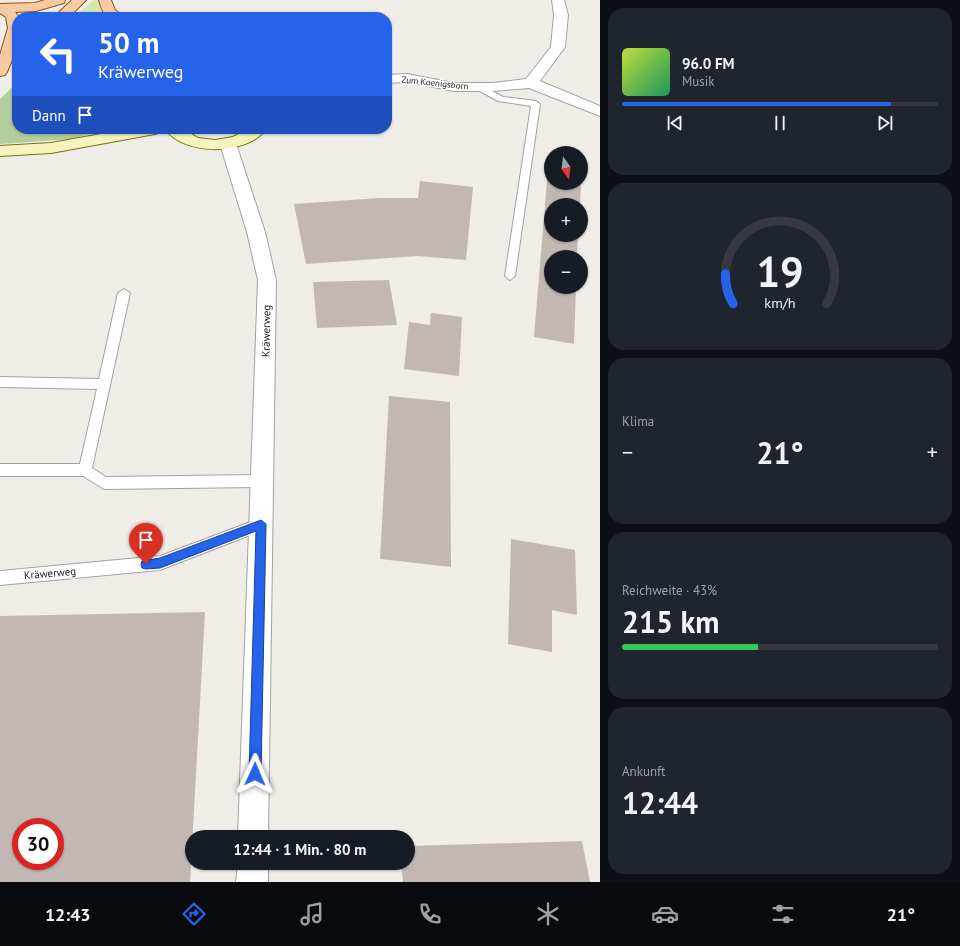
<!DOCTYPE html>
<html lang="de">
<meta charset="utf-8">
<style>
body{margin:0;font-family:"PT Sans",sans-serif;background:#20242c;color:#f1f3f6;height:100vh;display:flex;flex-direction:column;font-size:15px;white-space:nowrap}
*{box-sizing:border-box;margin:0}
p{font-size:13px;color:#9ea1a6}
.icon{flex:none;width:22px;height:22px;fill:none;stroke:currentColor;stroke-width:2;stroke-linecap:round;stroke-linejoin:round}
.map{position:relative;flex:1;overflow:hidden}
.drawer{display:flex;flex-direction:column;gap:8px;padding:8px;background:#0d0f14;width:360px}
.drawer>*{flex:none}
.guide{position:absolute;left:12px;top:12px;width:380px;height:122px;border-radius:16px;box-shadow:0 1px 3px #0004;background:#2563eb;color:#fff;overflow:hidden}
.needle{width:26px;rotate:166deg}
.controls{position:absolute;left:544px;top:146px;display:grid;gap:8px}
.controls a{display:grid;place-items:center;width:44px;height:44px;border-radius:50%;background:#171b24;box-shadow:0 1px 3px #0004;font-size:20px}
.speed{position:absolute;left:12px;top:818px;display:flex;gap:8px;font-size:20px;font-weight:700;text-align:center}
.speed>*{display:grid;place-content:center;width:52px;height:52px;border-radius:50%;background:#171b24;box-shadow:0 1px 3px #0004;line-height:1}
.speed .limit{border:6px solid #d22;background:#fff;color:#111}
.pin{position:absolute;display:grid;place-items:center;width:34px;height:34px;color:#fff;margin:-41px -17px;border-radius:50% 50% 50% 0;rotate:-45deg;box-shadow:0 0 4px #0007}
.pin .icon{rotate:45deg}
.me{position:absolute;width:44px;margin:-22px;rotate:1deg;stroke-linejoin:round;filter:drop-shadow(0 0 3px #0008)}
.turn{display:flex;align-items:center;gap:14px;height:84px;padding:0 20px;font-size:18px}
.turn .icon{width:52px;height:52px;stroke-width:2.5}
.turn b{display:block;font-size:28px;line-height:34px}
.then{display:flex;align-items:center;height:38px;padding:0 20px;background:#0003;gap:8px;font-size:15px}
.big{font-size:30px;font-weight:700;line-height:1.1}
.drawer .widget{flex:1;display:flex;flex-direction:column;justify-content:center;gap:6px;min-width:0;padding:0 14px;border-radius:16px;background:#20242c}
.drawer .dial{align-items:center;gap:0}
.dial svg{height:104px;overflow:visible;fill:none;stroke:#363941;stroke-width:7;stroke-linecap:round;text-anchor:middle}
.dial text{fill:#f1f3f6;stroke:none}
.song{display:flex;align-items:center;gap:12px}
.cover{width:48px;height:48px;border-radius:6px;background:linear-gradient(135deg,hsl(70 70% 55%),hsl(150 70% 35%))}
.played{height:4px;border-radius:2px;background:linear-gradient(90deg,#2563eb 85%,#363941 85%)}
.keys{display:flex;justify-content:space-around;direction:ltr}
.heat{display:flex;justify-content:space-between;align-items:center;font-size:22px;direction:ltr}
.charge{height:6px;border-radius:3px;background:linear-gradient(90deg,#34c759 43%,#363941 0)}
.trip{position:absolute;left:185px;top:830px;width:230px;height:40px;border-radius:20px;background:#171b24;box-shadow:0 1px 3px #0004;font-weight:700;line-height:40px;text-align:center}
.tab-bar{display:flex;height:64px;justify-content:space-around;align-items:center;background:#090b0e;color:#9ea1a6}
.tab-bar .icon{width:28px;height:28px}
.tab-bar .selected{color:#2563eb}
.tab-bar b{font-size:18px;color:#f1f3f6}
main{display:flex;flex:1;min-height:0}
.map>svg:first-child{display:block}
.grass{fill:#d3e8b0}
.forest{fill:#b3ce9e}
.building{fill:#c1b8b4;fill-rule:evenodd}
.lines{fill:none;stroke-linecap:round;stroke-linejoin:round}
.lane-casing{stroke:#a2a2a2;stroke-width:2}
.street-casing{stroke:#a2a2a2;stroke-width:2}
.secondary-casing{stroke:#75730a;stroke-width:2}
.primary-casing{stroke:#965407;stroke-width:2}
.lane{fill:#fff;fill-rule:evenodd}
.street{fill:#fff;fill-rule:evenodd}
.secondary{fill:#f7f3bf;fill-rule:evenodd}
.primary{fill:#f8c9a5;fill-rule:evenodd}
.route{fill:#2563eb;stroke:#184099}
.labels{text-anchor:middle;stroke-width:3;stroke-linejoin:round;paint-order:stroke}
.far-street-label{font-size:9px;fill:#212121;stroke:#fff}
.street-label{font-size:11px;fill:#212121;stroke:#fff}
</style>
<main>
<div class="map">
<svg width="600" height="882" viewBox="0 0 600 882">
<rect width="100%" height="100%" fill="#f0ece8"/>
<!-- grass -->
<path class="grass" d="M 93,0 L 99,0 C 100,8 103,12 110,17 L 75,17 Z"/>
<!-- forest -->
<polygon class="forest" points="17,83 17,129 108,129 71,139 0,144 0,99"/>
<!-- building -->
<g class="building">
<polygon points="548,169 551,170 551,183 581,183 580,205 551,205 551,235 578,235 577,257 551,257 551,287 576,287 574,344 534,337"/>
<polygon points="420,181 473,187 466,260 417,256 306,264 294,204 380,198 418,198"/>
<polygon points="389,280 397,325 317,328 313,282"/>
<polygon points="431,313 462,317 459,376 404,369 409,322 430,325"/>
<polygon points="389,396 450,402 451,567 380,559"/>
<polygon points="511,539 575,550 577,615 552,610 552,652 508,644"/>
<path d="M 205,612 L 190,882 L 0,882 L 0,616 ZM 21,827 L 55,827 L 55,861 L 21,861 Z"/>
<polygon points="582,841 590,882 403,882 401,863 408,863 408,846"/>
</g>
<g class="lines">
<defs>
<g id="lane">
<polygon points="479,84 503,97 536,101 540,104 515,276 510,280 505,276 531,106 498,101 476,89 475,87"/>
<polygon points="124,289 130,293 92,468 106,477 262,475 267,477 269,481 267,485 262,487 104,489 83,476 0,476 0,464 80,464 97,389 0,387 0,377 99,379 118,293"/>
<polygon points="261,518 266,519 268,524 266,529 160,570 0,585 0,571 160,556"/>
</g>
<g id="street">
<polygon points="552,0 564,0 568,15 565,47 540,81 600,106 600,116 529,88 493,91 454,91 407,82 387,83 387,75 407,74 454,83 493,83 526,79 551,47 554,15"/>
<polygon points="228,139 234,141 236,144 265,232 276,280 268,837 238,837 258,280 247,232 220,144 222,141"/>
<polygon points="238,863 268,863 268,882 236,882"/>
</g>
<g id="secondary">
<polygon points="129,129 163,129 160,132 155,134 51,153 0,156 0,146 51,143"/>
<path d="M 165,129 L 183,129 L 198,138 L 215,140 L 233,137 L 248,129 L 266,129 C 247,156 184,156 165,129 Z"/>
</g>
<g id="primary">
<polygon points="45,0 65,0 64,3 36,11 15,12 19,17 17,17 17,48 7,72 5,75 0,76 0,55 8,28 6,17 0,13 0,4 35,3"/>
<polygon points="72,0 86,0 69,17 54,17"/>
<path d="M 99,0 L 111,0 L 115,10 L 124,17 C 106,17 104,18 99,0 Z"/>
</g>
</defs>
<!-- lane casing -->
<use href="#lane" class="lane-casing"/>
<!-- street casing -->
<use href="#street" class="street-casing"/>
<!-- secondary casing -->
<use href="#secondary" class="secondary-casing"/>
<!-- primary casing -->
<use href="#primary" class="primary-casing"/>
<!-- lane -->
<use href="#lane" class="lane"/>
<!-- street -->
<use href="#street" class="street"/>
<!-- secondary -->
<use href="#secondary" class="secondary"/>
<!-- primary -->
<use href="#primary" class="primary"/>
</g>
<!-- route -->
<polygon class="route" points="261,520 266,524 261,774 259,779 255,780 251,779 249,774 256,531 160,568 146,569 142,568 141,564 142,561 160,558"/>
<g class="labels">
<!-- far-street labels -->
<g class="far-street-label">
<text transform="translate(435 83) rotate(6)" y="3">Zum Koenigsborn</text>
</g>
<!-- street labels -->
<g class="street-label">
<text transform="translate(266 331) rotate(-89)" y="4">Kräwerweg</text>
<text transform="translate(50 573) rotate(-5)" y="4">Kräwerweg</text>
</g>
</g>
</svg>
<div class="controls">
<a><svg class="needle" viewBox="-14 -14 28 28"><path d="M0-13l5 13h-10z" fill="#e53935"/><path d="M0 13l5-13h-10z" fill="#9ea1a6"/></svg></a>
<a>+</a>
<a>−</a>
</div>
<div class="speed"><div class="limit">30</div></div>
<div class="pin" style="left:146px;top:564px;background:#d93025"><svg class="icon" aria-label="arrive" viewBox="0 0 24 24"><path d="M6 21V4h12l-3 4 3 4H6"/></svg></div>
<svg class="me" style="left:255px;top:774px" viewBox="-20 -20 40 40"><path d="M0-17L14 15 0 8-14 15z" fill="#2563eb" stroke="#fff" stroke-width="4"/></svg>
<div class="trip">12:44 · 1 Min. · 80 m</div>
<div class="guide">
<div class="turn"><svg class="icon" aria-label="left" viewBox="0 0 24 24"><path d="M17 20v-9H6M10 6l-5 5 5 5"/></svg><div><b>50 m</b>Kräwerweg</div></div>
<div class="then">Dann<svg class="icon" aria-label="arrive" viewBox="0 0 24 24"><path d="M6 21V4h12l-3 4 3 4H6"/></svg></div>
</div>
</div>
<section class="drawer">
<div class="widget">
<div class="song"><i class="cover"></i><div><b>96.0 FM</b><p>Musik</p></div></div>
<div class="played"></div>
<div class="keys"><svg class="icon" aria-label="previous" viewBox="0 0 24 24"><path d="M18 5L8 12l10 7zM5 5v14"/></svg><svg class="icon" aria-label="pause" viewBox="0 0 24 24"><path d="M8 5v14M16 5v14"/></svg><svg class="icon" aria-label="next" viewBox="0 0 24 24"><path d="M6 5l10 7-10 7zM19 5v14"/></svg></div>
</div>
<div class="widget dial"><svg viewBox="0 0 100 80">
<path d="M14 69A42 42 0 1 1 86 69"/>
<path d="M14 69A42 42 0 0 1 8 46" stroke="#2563eb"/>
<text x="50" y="56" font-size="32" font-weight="700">19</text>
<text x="50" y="72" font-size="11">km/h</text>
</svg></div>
<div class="widget"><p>Klima</p>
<div class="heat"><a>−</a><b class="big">21°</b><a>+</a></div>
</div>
<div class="widget"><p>Reichweite · 43%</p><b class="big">215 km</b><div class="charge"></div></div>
<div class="widget"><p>Ankunft</p><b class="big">12:44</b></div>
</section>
</main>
<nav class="tab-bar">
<b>12:43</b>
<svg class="icon selected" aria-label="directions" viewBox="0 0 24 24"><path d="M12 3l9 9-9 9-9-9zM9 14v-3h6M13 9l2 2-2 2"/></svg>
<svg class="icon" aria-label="music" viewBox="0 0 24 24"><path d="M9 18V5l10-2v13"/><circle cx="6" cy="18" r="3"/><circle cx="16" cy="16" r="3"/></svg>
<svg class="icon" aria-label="phone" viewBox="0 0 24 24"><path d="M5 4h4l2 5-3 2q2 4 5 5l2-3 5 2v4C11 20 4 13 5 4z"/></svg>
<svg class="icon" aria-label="climate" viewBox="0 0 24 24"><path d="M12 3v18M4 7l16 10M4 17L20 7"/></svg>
<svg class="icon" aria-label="car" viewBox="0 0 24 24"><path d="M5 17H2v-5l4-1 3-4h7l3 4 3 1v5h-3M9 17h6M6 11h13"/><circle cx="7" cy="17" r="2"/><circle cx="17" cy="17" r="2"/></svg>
<svg class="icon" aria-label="filters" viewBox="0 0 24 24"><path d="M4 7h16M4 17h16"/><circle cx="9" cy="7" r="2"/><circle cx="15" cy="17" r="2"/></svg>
<b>21°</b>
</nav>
